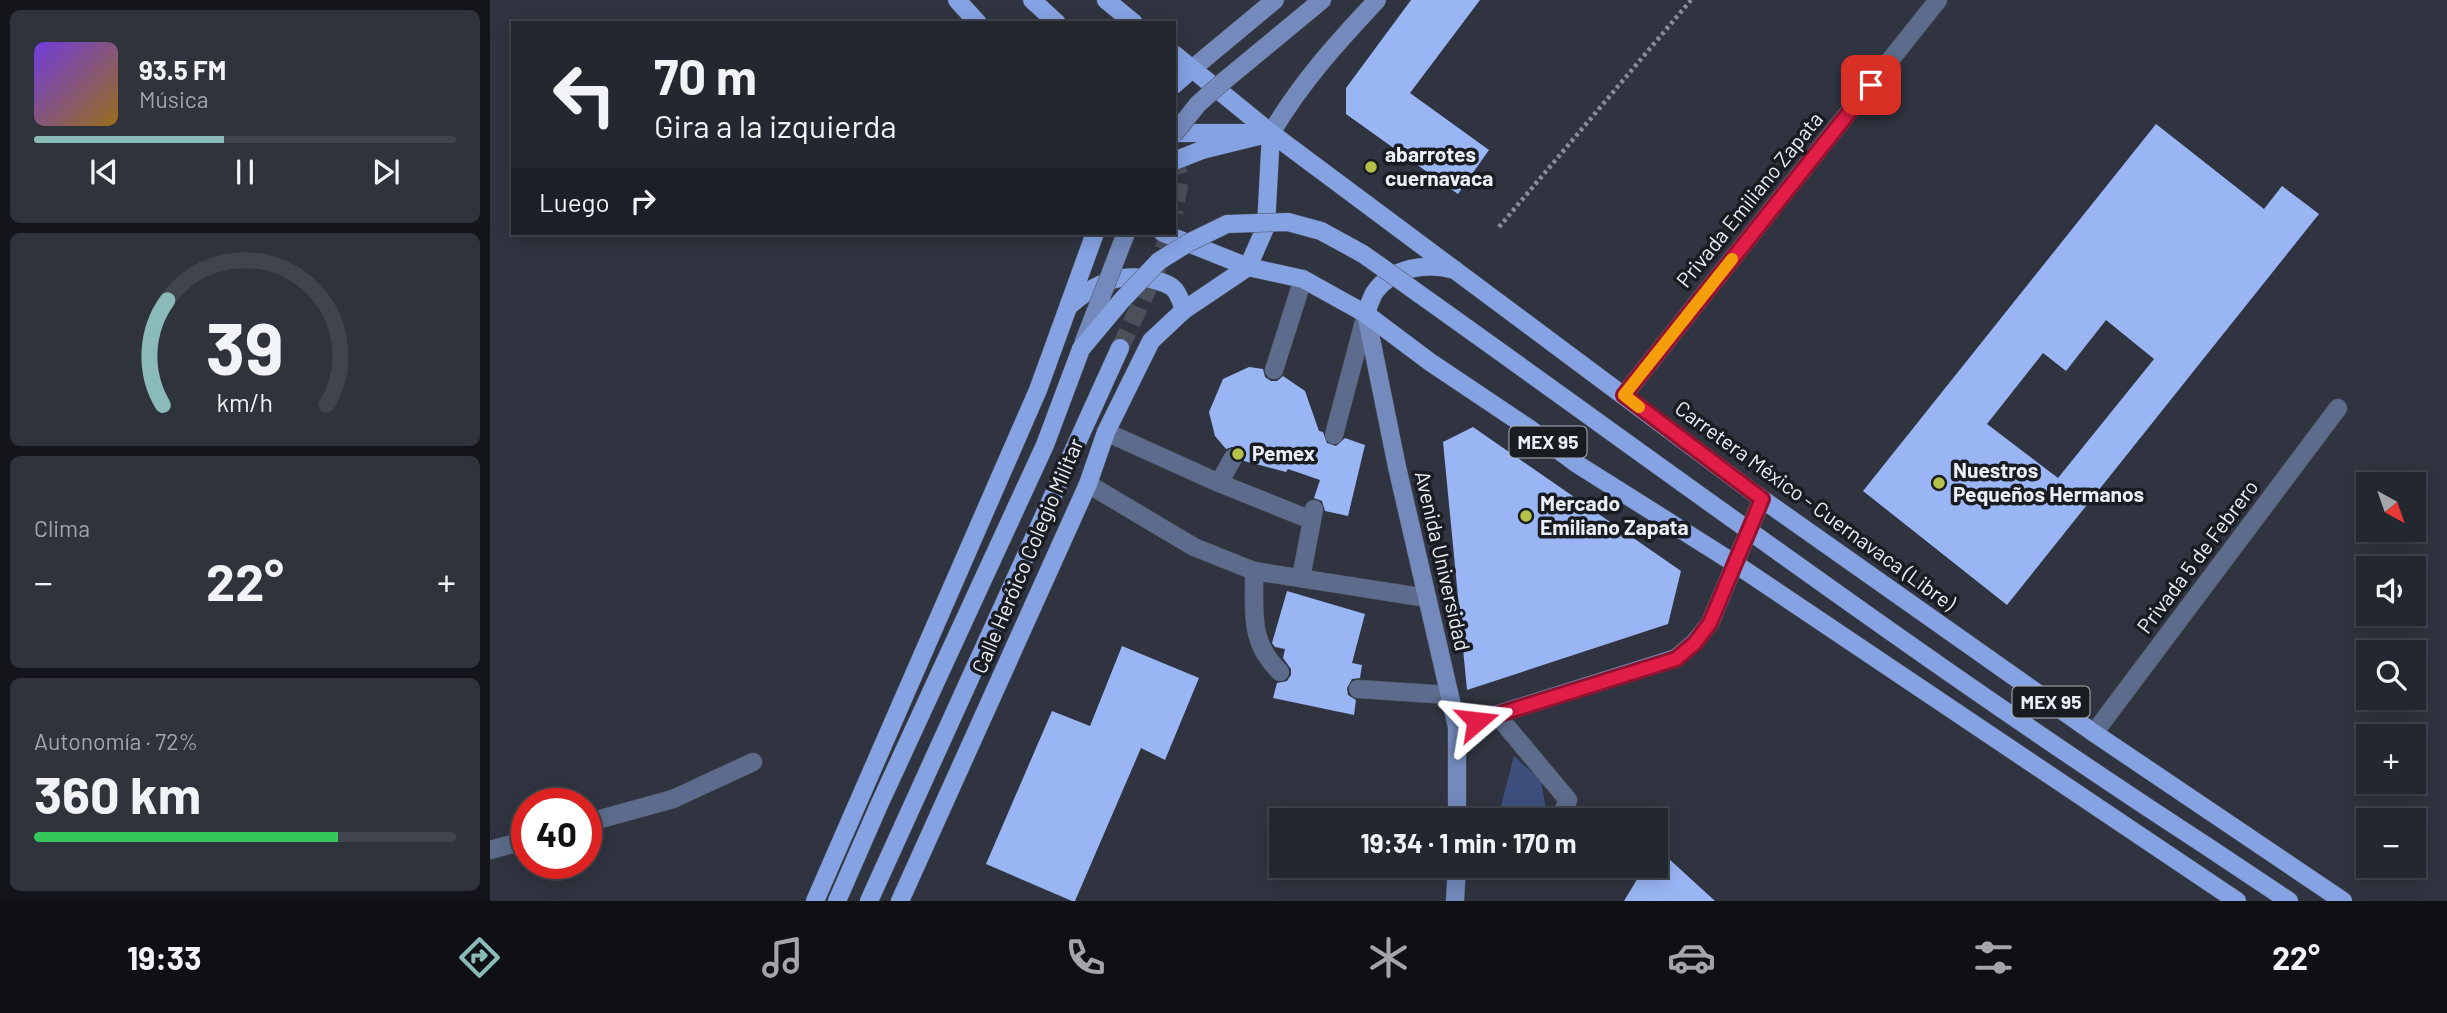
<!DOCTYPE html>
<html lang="es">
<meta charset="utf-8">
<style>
body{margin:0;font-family:Barlow,sans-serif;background:#2f333c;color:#f1f3f6;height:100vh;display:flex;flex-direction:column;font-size:26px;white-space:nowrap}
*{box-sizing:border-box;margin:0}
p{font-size:23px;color:#a3a5ab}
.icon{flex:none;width:38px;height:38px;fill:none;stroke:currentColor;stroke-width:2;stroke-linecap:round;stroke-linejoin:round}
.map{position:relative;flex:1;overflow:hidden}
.panel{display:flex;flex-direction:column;gap:10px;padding:10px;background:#13151a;width:490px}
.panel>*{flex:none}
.hud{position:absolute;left:21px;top:21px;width:665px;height:214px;border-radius:0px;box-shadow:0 4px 18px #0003,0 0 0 2px #40444c;background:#232730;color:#f1f3f6;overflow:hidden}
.needle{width:46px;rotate:140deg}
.fabs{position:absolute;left:1866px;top:472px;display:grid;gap:14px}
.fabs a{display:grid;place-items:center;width:70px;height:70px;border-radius:0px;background:#232730;box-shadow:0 4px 18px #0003,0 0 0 2px #40444c;font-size:35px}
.speed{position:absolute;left:21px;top:788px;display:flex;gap:14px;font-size:35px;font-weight:700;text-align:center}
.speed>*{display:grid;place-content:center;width:91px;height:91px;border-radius:50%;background:#232730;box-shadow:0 4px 18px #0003,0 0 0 2px #40444c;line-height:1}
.speed .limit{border:10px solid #d22;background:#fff;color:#111}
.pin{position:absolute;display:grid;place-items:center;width:60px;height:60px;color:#fff;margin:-30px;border-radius:14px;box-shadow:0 4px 10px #0006}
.me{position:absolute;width:77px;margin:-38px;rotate:73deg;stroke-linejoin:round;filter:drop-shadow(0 0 5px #0008)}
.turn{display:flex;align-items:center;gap:24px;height:147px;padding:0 28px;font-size:32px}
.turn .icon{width:91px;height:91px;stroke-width:2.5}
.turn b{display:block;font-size:49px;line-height:60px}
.then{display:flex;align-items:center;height:66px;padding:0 28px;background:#0003;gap:14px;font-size:26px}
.big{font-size:52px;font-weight:700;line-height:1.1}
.panel .card{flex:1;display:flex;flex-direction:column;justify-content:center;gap:10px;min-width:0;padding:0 24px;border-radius:10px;background:#2f333c}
.panel .dial{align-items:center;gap:0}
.dial svg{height:182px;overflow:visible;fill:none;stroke:#40444c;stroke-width:7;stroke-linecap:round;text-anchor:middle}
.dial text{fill:#f1f3f6;stroke:none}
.song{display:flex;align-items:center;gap:21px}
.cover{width:84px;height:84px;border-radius:10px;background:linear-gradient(135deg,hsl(260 70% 55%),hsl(40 70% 35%))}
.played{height:7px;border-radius:4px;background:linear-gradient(90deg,#8bbbb9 45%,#40444c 45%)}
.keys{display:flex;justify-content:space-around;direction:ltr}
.heat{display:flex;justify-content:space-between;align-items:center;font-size:38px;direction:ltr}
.charge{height:10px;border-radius:5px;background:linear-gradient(90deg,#34c759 72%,#40444c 0)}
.trip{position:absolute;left:779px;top:808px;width:399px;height:70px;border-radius:0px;background:#232730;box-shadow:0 4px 18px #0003,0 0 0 2px #40444c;font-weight:700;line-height:70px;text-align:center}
.menu{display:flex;height:112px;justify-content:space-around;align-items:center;background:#0e1013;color:#a3a5ab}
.menu .icon{width:49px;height:49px}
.menu .active{color:#8bbbb9}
.menu b{font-size:32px;color:#f1f3f6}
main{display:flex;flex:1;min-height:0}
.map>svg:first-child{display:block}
.green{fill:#3d507d}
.building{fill:#99b5f4;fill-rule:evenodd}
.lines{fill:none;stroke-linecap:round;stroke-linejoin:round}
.primary-tunnel{stroke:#4b505b;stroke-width:18;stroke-dasharray:18 9;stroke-linecap:butt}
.lane-casing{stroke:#4d525d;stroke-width:19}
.street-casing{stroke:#4d525d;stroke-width:19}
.secondary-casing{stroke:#4d525d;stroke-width:19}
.primary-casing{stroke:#4d525d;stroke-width:19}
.path{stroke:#898d97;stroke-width:4.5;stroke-dasharray:3.5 3.5;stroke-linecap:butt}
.lane{stroke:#5d6c8c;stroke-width:18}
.street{stroke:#5d6c8c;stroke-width:18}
.secondary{stroke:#748abd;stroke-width:18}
.primary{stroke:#85a2e3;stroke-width:18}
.secondary-bridge-casing{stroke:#4d525d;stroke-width:19;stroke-linecap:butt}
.primary-bridge-casing{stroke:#4d525d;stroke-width:19;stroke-linecap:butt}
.secondary-bridge{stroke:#748abd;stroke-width:18}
.primary-bridge{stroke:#85a2e3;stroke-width:18}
.route-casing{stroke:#92132f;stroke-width:18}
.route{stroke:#e11d48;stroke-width:12}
.slow{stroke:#f59e0b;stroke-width:12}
.poi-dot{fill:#b4c24a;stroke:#191c21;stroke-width:2.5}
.labels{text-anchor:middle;stroke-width:7;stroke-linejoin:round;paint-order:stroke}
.shield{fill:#191c21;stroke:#acb0b7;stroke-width:2}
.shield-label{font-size:19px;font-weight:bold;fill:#ebeff7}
.poi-label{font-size:21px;font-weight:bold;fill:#ebeff7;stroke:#191c21;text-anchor:start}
.street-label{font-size:21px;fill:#ebeff7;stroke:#191c21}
</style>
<main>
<section class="panel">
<div class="card">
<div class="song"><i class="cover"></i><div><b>93.5 FM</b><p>Música</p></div></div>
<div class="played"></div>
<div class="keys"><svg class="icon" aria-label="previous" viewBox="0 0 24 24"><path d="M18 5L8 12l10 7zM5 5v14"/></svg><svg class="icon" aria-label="pause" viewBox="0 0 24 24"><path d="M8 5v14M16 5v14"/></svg><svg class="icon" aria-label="next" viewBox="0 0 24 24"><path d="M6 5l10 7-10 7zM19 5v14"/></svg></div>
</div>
<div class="card dial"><svg viewBox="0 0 100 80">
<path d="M14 69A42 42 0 1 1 86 69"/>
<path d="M14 69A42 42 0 0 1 16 23" stroke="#8bbbb9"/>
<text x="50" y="56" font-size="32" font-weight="700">39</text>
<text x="50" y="72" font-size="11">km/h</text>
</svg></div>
<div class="card"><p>Clima</p>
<div class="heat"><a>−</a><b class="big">22°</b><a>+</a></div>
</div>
<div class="card"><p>Autonomía · 72%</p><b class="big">360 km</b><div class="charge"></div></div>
</section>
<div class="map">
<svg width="1957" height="901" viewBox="0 0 1957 901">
<rect width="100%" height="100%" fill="#2f3440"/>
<!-- green -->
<polygon class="green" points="1024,756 1051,781 1056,809 1046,821 1007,821"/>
<!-- building -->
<g class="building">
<polygon points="921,0 990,0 920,93 999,150 968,194 856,114 856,88"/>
<path d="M 1666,124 L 1774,209 L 1792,186 L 1829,214 L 1517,605 L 1373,491 ZM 1616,320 L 1664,359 L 1568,478 L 1497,424 L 1553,353 L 1576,371 Z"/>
<polygon points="759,367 773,369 775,377 781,381 787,381 793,376 815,391 829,431 833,432 837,443 846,446 855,438 875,445 858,516 835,511 832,501 824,498 830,480 798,469 796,472 754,461 753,453 749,448 742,447 736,449 725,436 719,412 733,379"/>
<polygon points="983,427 1191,571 1178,624 977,690 953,442"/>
<polygon points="797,591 875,614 862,663 872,665 870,678 862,679 857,688 858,695 866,700 864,715 783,698 787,683 797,681 801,675 801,669 793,658 795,649 785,647 782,643"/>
<polygon points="632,646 709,678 675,760 651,748 585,901 582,901 496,864 562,711 600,726"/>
<polygon points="1166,847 1225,901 1134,901 1155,866 1166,866"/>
</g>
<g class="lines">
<!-- primary-tunnel -->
<g class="primary-tunnel">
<polyline points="684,157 690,180 684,213"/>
<polyline points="630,348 666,271 679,233"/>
</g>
<defs>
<g id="lane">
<polyline points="784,370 813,279"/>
<polyline points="616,432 729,483 821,520"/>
<polyline points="844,435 876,314"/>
<polyline points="729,483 743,458"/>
<polyline points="598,484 704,547 764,571 937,598"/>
<path d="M 764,571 C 765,612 758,641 790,672"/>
<polyline points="811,578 824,509"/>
<polyline points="868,689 959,695"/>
<polyline points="1007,715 1078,800 1069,821"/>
</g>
<g id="street">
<polyline points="1134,395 1448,0"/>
<polyline points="1604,733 1848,408"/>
<polyline points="96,823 183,799 263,762"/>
<polyline points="0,850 37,840"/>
</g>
<g id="secondary">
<polyline points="702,69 785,0"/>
<polyline points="734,81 832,0"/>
<path d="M 781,133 C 813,80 845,45 887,0"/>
<polyline points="876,314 907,467 967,727 967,821"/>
<polyline points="967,727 1186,658 1204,643 1220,623 1272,499"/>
<polyline points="965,901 967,866"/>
</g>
<g id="primary">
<polyline points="467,0 488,23"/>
<polyline points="542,0 567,23"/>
<polyline points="616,0 644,23"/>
<polyline points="684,54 781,133 1272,499 1604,733 1853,901"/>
<polyline points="684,85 702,69"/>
<polyline points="684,133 757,133"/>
<polyline points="684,161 712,150 781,133"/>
<polyline points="673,233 758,267 813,279 876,314 940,362 1040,429 1087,464 1244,563 1747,901"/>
<polyline points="758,267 776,226 781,133"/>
<path d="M 579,306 C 602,285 628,272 660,279 C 669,281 679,283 685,290 C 689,295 692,304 694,310"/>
<path d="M 876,314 C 878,307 881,299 884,293 C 902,267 937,262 965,270"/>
<polyline points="1715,845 1799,901"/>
<polyline points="325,901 548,390 605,233"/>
<polyline points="347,901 389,805 555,445 591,349"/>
<polyline points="379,901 630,348"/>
<polyline points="410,901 598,484 616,432 661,341 694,310 758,267"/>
</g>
</defs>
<!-- lane casing -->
<use href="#lane" class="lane-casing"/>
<!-- street casing -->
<use href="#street" class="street-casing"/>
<!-- secondary casing -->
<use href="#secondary" class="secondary-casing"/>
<!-- primary casing -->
<use href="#primary" class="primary-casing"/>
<!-- path -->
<polyline class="path" points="1009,227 1201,0"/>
<!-- lane -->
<use href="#lane" class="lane"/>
<!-- street -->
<use href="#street" class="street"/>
<!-- secondary -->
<use href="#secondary" class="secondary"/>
<!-- primary -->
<use href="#primary" class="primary"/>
<defs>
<g id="secondary-bridge">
<polyline points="684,134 708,104 734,81"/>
<polyline points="593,344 636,233"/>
</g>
<path id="primary-bridge" d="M 591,349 L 632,300 L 669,261 L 698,243 L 737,224 L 798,222 L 831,231 L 873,254 C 1153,452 1427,658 1715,845"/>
</defs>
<!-- secondary-bridge casing -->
<use href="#secondary-bridge" class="secondary-bridge-casing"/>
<!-- primary-bridge casing -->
<use href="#primary-bridge" class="primary-bridge-casing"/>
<!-- secondary-bridge -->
<use href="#secondary-bridge" class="secondary-bridge"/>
<!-- primary-bridge -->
<use href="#primary-bridge" class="primary-bridge"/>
</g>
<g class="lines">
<defs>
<polyline id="route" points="987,721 1186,659 1205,643 1220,623 1272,499 1134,395 1381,85"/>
</defs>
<!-- route casing -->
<use href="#route" class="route-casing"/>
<!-- route -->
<use href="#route" class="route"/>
<!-- slow -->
<polyline class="slow" points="1149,407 1134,395 1242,259"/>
</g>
<!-- markers -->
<g class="poi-dot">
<circle cx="881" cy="167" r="7"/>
<circle cx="748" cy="454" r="7"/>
<circle cx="1449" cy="483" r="7"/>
<circle cx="1036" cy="516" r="7"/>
</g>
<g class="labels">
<!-- shield labels -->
<g class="shield">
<rect x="1019.5" y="426.5" width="77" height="31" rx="5"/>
<rect x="1522.5" y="686.5" width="77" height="31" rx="5"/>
</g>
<g class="shield-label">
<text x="1058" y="449">MEX 95</text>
<text x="1561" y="709">MEX 95</text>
</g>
<!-- poi labels -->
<g class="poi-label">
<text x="895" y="162">abarrotes<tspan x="895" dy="24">cuernavaca</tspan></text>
<text x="762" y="461">Pemex</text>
<text x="1463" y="478">Nuestros<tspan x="1463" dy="24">Pequeños Hermanos</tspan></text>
<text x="1050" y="511">Mercado<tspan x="1050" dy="24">Emiliano Zapata</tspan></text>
</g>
<!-- street labels -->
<g class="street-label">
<text transform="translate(1260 200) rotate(-51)" y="7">Privada Emiliano Zapata</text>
<text transform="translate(1325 506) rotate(36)" y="7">Carretera México - Cuernavaca (Libre)</text>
<text transform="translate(538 556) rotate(-67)" y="7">Calle Heróico Colegio Militar</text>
<text transform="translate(1708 557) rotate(-53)" y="7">Privada 5 de Febrero</text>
<text transform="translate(952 561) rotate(77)" y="7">Avenida Universidad</text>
</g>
</g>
</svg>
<div class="fabs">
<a><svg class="needle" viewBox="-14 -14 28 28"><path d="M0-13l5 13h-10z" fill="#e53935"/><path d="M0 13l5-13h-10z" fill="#a3a5ab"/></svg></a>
<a><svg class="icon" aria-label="sound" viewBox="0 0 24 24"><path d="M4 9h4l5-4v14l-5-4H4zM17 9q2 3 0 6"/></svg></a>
<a><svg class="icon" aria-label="search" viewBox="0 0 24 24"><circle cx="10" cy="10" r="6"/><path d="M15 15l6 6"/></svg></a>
<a>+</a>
<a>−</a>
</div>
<div class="speed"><div class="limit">40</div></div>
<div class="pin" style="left:1381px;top:85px;background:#d93025"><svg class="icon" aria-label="arrive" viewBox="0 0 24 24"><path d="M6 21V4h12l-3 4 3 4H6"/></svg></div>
<svg class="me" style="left:987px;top:721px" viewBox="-20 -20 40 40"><path d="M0-17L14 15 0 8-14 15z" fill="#e11d48" stroke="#fff" stroke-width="4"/></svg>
<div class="trip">19:34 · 1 min · 170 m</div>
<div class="hud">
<div class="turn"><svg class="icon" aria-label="left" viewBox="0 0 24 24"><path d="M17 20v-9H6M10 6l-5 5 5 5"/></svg><div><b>70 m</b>Gira a la izquierda</div></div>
<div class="then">Luego<svg class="icon" aria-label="right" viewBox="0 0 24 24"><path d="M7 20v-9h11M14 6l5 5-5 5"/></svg></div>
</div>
</div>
</main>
<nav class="menu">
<b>19:33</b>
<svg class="icon active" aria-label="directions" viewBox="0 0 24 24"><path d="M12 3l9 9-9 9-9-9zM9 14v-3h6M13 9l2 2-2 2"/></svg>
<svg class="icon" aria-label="music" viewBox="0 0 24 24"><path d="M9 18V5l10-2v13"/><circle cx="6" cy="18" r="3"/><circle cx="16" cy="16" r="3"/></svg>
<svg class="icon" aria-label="phone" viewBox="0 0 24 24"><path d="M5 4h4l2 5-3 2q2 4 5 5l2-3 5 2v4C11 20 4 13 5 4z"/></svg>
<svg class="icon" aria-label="climate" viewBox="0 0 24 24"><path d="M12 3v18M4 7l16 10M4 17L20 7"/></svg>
<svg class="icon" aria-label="car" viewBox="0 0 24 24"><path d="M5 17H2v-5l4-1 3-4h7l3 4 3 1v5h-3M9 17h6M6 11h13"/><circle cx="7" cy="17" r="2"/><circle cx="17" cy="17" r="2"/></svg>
<svg class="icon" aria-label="filters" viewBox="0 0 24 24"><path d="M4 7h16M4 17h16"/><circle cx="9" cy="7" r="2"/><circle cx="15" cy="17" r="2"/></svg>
<b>22°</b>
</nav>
